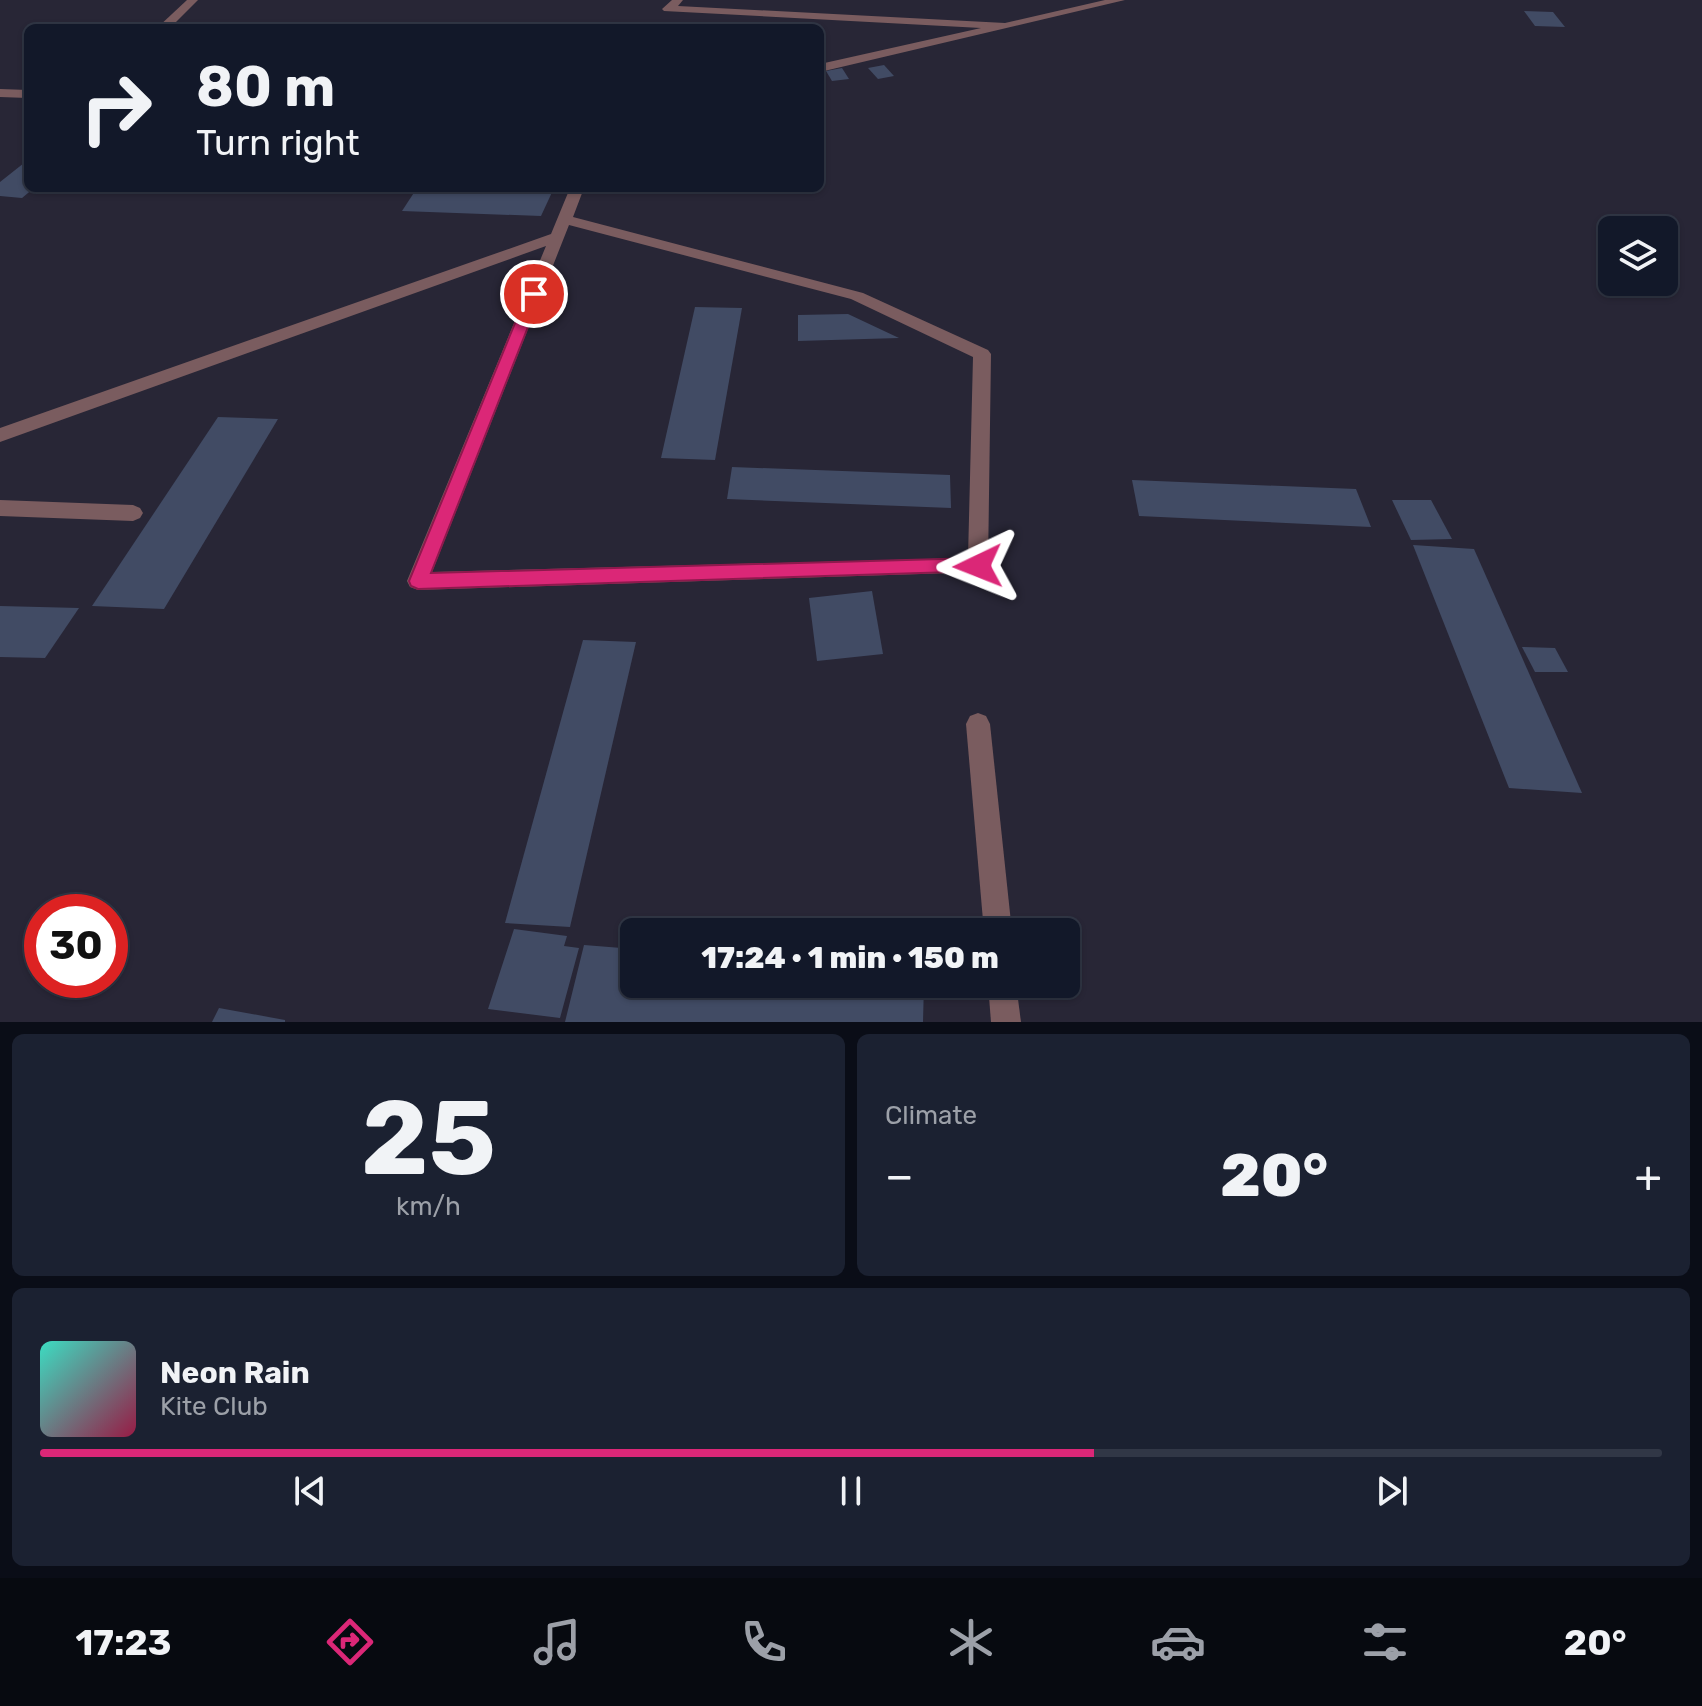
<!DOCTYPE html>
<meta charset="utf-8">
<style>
body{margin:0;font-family:Rubik,sans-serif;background:#1b2131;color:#f1f3f6;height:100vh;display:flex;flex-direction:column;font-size:30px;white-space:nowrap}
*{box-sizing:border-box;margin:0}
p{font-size:26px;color:#9ca0a8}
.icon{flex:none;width:44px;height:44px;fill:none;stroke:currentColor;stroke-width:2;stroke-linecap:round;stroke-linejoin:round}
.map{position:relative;height:1022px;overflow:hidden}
.panel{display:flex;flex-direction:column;gap:12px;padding:12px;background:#0a0d17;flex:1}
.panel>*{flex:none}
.guide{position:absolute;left:24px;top:24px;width:800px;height:168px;border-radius:12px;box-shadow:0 2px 6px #0004,0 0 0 2px #313746;background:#121829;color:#f1f3f6;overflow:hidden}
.tools{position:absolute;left:1598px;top:216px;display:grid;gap:16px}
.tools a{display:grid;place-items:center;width:80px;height:80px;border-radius:12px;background:#121829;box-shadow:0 2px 6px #0004,0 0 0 2px #313746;font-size:40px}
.speed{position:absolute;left:24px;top:894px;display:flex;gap:16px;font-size:40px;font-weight:700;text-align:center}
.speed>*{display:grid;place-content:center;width:104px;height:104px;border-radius:50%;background:#121829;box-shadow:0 2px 6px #0004,0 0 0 2px #313746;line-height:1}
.speed .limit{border:12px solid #d22;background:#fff;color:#111}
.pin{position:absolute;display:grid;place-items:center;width:68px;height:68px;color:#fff;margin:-34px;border:4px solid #fff;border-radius:50%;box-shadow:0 2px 8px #0007}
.me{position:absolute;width:88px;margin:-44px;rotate:268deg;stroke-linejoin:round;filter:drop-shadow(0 0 6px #0008)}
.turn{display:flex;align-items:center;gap:28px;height:168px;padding:0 40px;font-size:36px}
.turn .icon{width:104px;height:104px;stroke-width:2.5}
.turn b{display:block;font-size:56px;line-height:68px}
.big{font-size:60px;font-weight:800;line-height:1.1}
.panel .widget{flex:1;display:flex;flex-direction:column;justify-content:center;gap:12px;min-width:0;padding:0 28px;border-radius:12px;background:#1b2131}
.panel .dial{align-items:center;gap:0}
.dial b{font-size:104px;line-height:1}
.song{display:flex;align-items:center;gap:24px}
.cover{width:96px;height:96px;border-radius:12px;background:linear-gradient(135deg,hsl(170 70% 55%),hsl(340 70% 35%))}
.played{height:8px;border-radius:4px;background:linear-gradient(90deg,#db2777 65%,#313746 65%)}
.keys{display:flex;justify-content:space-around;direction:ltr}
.heat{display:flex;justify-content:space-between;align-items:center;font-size:44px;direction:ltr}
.panel .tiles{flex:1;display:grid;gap:12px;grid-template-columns:1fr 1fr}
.widget:last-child{grid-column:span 2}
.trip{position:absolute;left:620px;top:918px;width:460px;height:80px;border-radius:12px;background:#121829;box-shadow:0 2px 6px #0004,0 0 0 2px #313746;font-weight:800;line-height:80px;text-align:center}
.menu{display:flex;height:128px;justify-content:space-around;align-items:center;background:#070a10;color:#9ca0a8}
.menu .icon{width:56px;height:56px}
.menu .selected{color:#db2777}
.menu b{font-size:36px;color:#f1f3f6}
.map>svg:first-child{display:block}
.education{fill:#282636;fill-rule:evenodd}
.building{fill:#414b64}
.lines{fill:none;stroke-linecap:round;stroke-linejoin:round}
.minor{fill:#7a5c5f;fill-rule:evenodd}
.route{fill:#db2777;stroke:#8e194d;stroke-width:2}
</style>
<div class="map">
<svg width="1702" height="1022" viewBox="0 0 1702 1022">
<rect width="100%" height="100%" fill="#182037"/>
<!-- education -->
<path class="education" d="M 0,0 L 1702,0 L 1702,1022 L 0,1022 ZM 28,28 L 820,28 L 820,188 L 28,188 ZM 1612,230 L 1664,230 L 1664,282 L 1612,282 ZM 42,912 L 110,912 L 110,980 L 42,980 ZM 634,932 L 1066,932 L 1066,984 L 634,984 Z"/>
<!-- building -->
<g class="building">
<polygon points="1524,11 1553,12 1565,27 1535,26"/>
<polygon points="884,65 894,76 878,79 868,68"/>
<polygon points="842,68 849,79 832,81 826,71"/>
<polygon points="24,163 28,163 28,188 34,188 22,198 0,196 0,182"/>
<polygon points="417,188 554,188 541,216 402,211"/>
<polygon points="695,307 742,308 715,460 661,458"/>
<polygon points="848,314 899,338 798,341 798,315"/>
<polygon points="218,417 278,419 164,609 92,606"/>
<polygon points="732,467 950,475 951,508 727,499"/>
<polygon points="1132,480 1356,489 1371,527 1139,516"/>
<polygon points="1392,500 1431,500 1452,539 1411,540"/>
<polygon points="1413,545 1474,549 1582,793 1509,788"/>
<polygon points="872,591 883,654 817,661 809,598"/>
<polygon points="0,606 79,608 45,658 0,657"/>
<polygon points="583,640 636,642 570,927 505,923"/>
<polygon points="1522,647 1555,648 1568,672 1535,672"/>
<polygon points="514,929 567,936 564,946 579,948 560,1018 488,1009"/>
<polygon points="584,945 634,949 634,984 924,984 923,1022 565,1022"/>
<polygon points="219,1008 285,1020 285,1022 212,1022"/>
</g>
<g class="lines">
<!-- minor -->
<g class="minor">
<polygon points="187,0 198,0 170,28 157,28"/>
<polygon points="672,0 683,0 678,6 1005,23 1105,0 1125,0 820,72 820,64 981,28 664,11 662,9"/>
<polygon points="0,89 28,90 28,98 0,97"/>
<path d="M 570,188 L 584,188 L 573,217 L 863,293 L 988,350 L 991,354 L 988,566 L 985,572 L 418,590 L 410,587 L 407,581 L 546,246 L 0,442 L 0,428 L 551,234 ZM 569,225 L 851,299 L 973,357 L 968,558 L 432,572 Z"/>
<polygon points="0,500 133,505 140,508 143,513 140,518 133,521 0,516"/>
<polygon points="978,713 986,716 990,724 1012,932 984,932 966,724 970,716"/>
<polygon points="988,984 1016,984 1021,1022 991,1022"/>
</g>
</g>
<!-- route -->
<polygon class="route" points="534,290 541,294 431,573 978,558 984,560 987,566 984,571 418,589 411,586 409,581 527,294"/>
</svg>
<div class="tools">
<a><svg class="icon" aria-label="layers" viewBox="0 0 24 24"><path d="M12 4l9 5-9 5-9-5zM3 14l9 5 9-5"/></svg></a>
</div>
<div class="speed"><div class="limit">30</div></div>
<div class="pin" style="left:534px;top:294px;background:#d93025"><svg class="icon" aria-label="arrive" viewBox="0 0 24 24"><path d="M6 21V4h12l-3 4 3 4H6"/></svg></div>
<svg class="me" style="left:978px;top:566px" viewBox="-20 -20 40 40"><path d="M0-17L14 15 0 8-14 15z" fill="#db2777" stroke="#fff" stroke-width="4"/></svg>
<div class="trip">17:24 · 1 min · 150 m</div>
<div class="guide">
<div class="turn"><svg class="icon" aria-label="right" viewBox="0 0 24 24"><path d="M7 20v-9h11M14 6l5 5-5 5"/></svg><div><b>80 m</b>Turn right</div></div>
</div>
</div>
<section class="panel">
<div class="tiles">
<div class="widget dial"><b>25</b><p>km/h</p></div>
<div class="widget"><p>Climate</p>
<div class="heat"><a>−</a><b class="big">20°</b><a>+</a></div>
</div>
<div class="widget">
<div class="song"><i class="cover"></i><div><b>Neon Rain</b><p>Kite Club</p></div></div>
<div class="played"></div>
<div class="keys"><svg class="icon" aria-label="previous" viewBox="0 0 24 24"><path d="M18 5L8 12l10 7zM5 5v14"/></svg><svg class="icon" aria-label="pause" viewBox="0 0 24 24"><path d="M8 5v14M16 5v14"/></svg><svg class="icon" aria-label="next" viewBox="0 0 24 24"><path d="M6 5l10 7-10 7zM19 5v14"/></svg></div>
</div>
</div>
</section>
<nav class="menu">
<b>17:23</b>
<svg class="icon selected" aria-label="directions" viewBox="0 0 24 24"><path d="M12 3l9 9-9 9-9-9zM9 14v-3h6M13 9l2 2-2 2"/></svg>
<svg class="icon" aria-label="music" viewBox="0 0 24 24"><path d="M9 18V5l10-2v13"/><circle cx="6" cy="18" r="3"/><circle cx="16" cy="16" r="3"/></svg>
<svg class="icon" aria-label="phone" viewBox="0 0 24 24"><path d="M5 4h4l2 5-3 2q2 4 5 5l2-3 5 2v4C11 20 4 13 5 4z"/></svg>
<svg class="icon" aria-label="climate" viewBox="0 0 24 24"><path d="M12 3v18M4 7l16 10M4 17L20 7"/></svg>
<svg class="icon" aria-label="car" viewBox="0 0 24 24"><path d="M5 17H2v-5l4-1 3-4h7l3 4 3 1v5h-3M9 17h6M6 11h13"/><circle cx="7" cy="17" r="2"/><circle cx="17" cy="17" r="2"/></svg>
<svg class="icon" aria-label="filters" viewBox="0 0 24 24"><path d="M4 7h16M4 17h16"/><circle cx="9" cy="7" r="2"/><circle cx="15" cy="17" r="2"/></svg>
<b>20°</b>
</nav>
